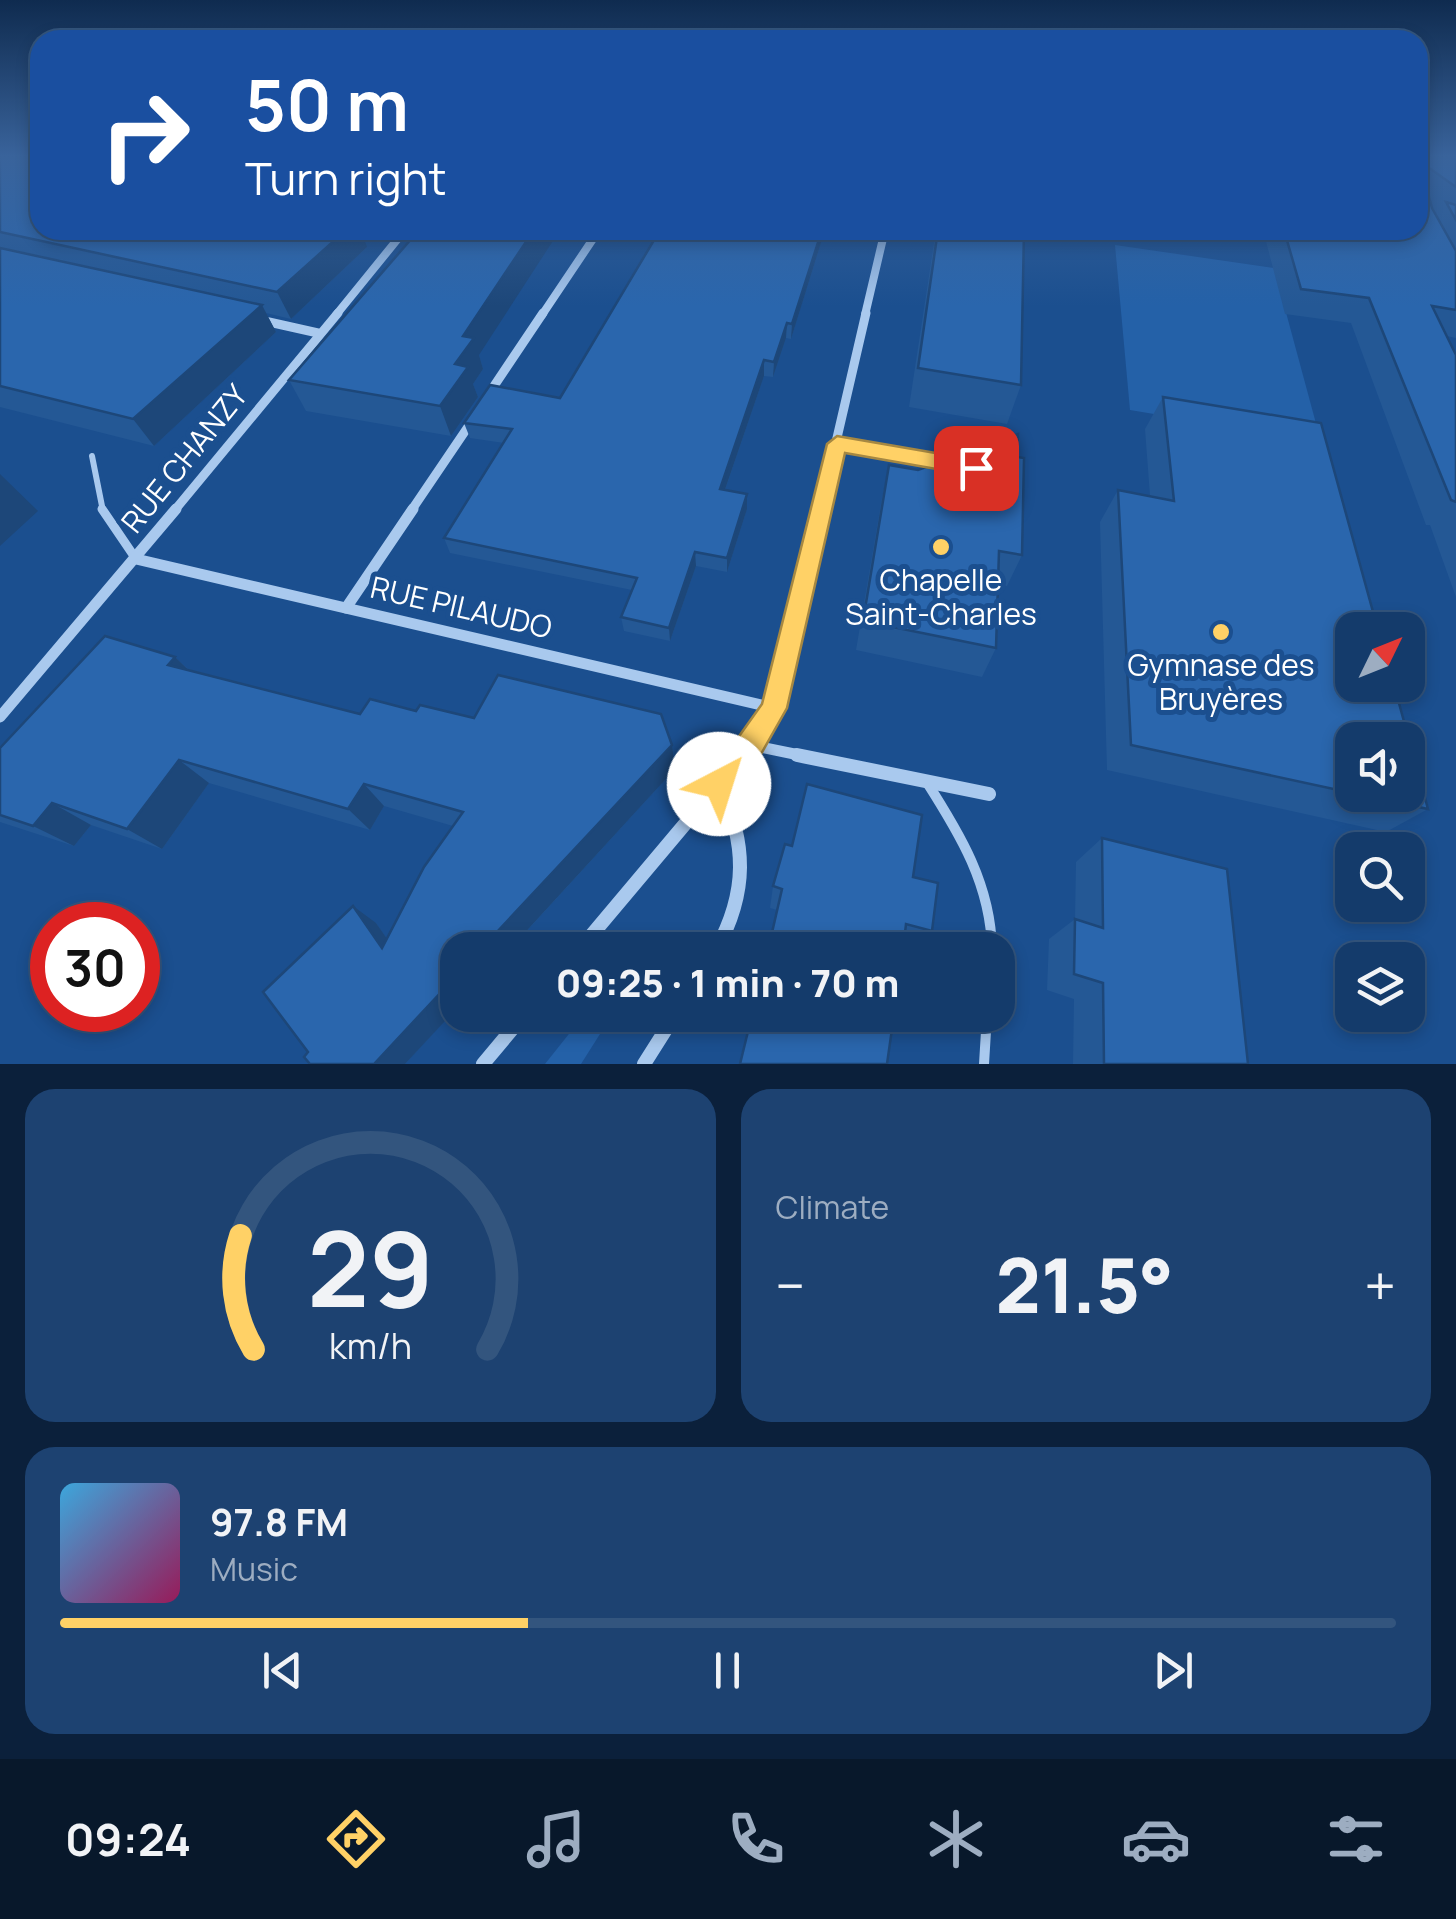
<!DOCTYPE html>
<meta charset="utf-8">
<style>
body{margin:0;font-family:Manrope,sans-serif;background:#1d4271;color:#f1f3f6;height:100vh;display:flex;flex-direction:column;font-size:38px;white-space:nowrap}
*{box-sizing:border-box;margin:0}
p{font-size:32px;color:#9dadc1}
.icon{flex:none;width:55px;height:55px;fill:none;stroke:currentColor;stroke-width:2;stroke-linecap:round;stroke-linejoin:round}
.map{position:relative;height:1064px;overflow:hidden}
.details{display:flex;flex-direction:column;gap:25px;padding:25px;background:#0b203b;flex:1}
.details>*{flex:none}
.hud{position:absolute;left:30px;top:30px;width:1398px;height:210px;border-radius:30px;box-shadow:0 5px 15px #0003,0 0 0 2px #33557e;background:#1a4fa0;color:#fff;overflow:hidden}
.needle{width:65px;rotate:47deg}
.fabs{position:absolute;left:1335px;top:612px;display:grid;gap:20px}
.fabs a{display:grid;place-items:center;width:90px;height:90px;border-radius:20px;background:#143b6b;box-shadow:0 5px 15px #0003,0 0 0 2px #33557e;font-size:50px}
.speed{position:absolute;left:30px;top:902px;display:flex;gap:20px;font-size:50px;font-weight:700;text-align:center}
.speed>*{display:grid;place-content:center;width:130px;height:130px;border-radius:50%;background:#143b6b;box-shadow:0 5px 15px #0003,0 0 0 2px #33557e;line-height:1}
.speed .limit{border:15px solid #d22;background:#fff;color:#111}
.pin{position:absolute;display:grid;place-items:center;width:85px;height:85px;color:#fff;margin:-42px;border-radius:20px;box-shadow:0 5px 15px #0006}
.me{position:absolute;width:110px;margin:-55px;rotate:40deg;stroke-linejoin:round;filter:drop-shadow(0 0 8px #0008)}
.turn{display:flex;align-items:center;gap:35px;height:210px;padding:0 50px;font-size:45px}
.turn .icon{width:130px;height:130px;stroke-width:2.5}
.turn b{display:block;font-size:70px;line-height:85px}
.big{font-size:75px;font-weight:800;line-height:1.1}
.details .tile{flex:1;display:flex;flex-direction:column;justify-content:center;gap:15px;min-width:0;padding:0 35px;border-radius:30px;background:#1d4271}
.details .dial{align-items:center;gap:0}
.dial svg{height:260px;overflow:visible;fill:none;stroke:#33557e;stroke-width:7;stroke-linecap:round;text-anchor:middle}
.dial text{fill:#f1f3f6;stroke:none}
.song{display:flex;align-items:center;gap:30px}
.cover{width:120px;height:120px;border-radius:15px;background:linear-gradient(135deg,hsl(200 70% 55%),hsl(330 70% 35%))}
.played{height:10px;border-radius:5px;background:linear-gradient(90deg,#ffd166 35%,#33557e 35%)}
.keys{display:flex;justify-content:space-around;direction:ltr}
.heat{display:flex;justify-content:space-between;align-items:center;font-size:55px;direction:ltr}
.details .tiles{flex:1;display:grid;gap:25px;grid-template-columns:1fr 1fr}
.tile:last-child{grid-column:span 2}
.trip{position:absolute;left:440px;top:932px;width:575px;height:100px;border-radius:30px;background:#143b6b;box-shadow:0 5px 15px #0003,0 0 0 2px #33557e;font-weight:800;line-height:100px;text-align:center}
.tabs{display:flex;height:160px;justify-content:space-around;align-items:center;background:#08182b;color:#9dadc1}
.tabs .icon{width:70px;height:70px}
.tabs .active{color:#ffd166}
.tabs b{font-size:45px;color:#f1f3f6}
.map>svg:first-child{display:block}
.green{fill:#2461a8}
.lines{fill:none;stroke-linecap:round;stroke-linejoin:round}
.service-far2{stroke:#a9c9ee;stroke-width:6}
.service-far1{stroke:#a9c9ee;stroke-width:9}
.service{stroke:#a9c9ee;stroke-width:10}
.minor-far3{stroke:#a9c9ee;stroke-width:8}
.minor-far2{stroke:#a9c9ee;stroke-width:9}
.minor-far1{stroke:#a9c9ee;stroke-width:11}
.minor{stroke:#a9c9ee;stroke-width:14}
.wall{fill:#245895;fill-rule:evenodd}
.shaded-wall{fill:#1d4779}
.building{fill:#2a66ad;stroke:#1d4779;stroke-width:2.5}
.route{fill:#ffd166;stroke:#a68842;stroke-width:2.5}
.poi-dot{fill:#ffd166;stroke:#1b4f8f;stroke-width:4}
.labels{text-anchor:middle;stroke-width:10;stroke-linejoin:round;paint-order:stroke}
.street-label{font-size:30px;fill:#fff;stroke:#1b4f8f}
.poi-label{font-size:30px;fill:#fff;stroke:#1b4f8f}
</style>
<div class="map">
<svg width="1456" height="1064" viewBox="0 0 1456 1064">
<rect width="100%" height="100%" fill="#1b4f8f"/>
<!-- green -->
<g class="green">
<polygon points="1115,245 1274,268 1321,442 1130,410"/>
<polygon points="584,1015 612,1015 581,1064 545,1064"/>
</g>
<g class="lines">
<!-- service-far2 -->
<g class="service-far2">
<polyline points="837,444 947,463"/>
<polyline points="92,456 103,511"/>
</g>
<!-- service-far1 -->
<polyline class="service-far1" points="102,509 136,559"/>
<!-- service -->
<g class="service">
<path d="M 926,781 C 960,834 991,885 992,950"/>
<polyline points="984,1064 987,1015"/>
</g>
<!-- minor-far3 -->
<g class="minor-far3">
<polyline points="336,315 405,230"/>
<polyline points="542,315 599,230"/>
<polyline points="865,315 885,230"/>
</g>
<!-- minor-far2 -->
<g class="minor-far2">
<polyline points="260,320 318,333"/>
<polyline points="488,395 543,313"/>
<polyline points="174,511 338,313"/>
<polyline points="411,511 474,418"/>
<polyline points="820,511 866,313"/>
</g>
<!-- minor-far1 -->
<g class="minor-far1">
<polyline points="136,559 774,708"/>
<polyline points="346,608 413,509"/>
<polyline points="0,717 176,509"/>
<polyline points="751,745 809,757"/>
<polyline points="741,757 774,708 820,509"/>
</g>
<!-- minor -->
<g class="minor">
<polyline points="797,755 989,794"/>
<polyline points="579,950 743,755"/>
<path d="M 716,950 C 748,892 747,843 719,784"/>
<polyline points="483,1064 524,1015"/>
<polyline points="644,1064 675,1015"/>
</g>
</g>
<!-- wall -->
<g class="wall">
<polygon points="0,157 367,247 291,319 266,313 276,332 154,446 0,407"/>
<polygon points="1418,157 1456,157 1456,338 1447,336 1456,354 1456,597 1430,525 1426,525 1351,323 1285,314 1263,230 1418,230"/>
<polygon points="825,230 791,339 786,338 773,377 764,376 725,490 747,494 747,509 727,572 696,566 670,641 624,631 621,617 632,590 450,553 444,538 504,443 470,438 464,423 560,398"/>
<polygon points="936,230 1024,230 1021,385 1007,424 909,407"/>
<polygon points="479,355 483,369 473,384 478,397 451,436 306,411 289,380"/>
<path d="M 1163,397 L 1428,809 L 1386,832 L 1107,770 L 1100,522 L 1118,490 L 1150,496 L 1145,429 ZM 1352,740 L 1408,795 L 1352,795 Z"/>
<polygon points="1017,457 1022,555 1007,586 998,584 996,648 982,677 856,650 882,498 889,465 918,470"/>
<polygon points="175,657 189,670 360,714 416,711 672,745 675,769 405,1064 310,1064 308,1052 376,923 387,939 453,826 384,806 370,830 209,783 162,849 91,825 74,846 0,822 0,748"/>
<polygon points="1102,838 1248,1064 1073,1064 1074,999 1047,990 1049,939 1075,919 1076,862"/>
<polygon points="913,877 932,931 917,950 770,908 773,886"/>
</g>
<!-- shaded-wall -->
<g class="shaded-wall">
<polygon points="346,230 361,230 367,247 291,319 277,292"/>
<polygon points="534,230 560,230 479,355 483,369 473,384 478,397 451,436 440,406 455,364 463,336"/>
<polygon points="822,230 825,230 791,339 792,324"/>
<polygon points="262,305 276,332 154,446 133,419"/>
<polygon points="787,323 786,338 773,377 774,362"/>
<polygon points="764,360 764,376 720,504 720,489"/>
<polygon points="0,474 38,511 0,546"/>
<polygon points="747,494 747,509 727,572 727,558"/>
<polygon points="695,552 696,566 670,641 669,628"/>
<polygon points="175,657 203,684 168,665"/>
<polygon points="672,745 675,769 509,950 480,950"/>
<polygon points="179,760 209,783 162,849 127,829"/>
<polygon points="364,784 384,806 370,830 348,809"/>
<polygon points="52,803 91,825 74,846 33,826"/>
<polygon points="353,906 376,923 404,963 382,948"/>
<polygon points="458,974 458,1007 405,1064 374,1064"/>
</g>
<!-- building -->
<g class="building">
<polygon points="0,157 40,157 40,230 346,230 277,292 0,232"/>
<polygon points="1418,157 1456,157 1456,187 1418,160"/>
<polygon points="1418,192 1428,193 1432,208 1456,251 1456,310 1432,306 1456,355 1456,502 1451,500 1369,298 1301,289 1284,230 1418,230"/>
<polygon points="1446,202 1456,205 1456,220"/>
<polygon points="419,230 534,230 463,336 474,338 455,364 468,367 440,406 289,380"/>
<polygon points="660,230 822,230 792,324 787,323 774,362 764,360 720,489 747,494 727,558 695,552 669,628 621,617 637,578 444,538 512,429 464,423 490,385 560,398"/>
<polygon points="938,230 1024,230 1021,385 918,368"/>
<polygon points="0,248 262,305 133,419 0,386"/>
<polygon points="1163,397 1321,423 1378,630 1352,630 1352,685 1394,685 1428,809 1363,795 1408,795 1408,740 1352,740 1352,793 1131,745 1118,490 1174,501"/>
<polygon points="1018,434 1017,457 1024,458 1022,555 999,551 996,648 863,621 889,465 918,470"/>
<polygon points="105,636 175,657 168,665 360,714 370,699 416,711 420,705 474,718 498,675 661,714 672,745 480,950 458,950 458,974 374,1064 310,1064 304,1057 308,1052 263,992 353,906 382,948 424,867 463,812 364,784 348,809 179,760 127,829 52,803 33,826 0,815 0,748"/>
<polygon points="807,784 922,815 913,877 938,883 932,931 906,924 903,950 768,950 782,889 773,886 785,844 792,846"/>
<polygon points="1102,838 1227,869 1248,1064 1104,1064 1103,983 1074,974 1075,919 1103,928"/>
<polygon points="752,1015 894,1015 887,1064 740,1064"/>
</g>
<!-- sky -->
<linearGradient id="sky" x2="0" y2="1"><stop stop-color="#0f2b4f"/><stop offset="0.51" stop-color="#39639b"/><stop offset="1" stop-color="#39639b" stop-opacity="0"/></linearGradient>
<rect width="1456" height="306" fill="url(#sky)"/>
<!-- route -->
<polygon class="route" points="837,436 976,460 987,468 976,476 845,453 787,708 761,754 729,794 719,798 709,794 705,784 762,704 827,444"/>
<!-- markers -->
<g class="poi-dot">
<circle cx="941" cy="547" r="10"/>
<circle cx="1221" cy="632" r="10"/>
</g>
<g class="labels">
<!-- street labels -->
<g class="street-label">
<text transform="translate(185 459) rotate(-51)" y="10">RUE CHANZY</text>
<text transform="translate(461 608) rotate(13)" y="10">RUE PILAUDO</text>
</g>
<!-- poi labels -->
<g class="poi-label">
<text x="941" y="591">Chapelle<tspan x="941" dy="34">Saint-Charles</tspan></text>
<text x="1221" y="676">Gymnase des<tspan x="1221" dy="34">Bruyères</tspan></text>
</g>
</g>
</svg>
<div class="fabs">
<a><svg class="needle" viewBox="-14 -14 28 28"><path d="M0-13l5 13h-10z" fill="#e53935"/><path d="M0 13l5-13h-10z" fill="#9dadc1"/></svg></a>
<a><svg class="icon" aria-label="sound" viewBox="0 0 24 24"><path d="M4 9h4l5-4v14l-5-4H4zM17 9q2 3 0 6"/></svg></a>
<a><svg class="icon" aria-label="search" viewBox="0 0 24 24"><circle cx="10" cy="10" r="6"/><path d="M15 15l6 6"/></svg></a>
<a><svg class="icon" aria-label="layers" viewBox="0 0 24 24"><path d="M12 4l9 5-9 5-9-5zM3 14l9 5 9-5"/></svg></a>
</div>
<div class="speed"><div class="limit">30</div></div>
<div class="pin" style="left:976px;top:468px;background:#d93025"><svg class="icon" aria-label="arrive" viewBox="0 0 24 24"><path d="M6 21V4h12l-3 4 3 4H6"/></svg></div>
<svg class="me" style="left:719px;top:784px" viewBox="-20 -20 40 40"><circle r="19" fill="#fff"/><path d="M0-13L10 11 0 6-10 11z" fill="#ffd166"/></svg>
<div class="trip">09:25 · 1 min · 70 m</div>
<div class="hud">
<div class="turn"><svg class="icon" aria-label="right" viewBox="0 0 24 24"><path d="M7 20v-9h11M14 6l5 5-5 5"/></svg><div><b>50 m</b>Turn right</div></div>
</div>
</div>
<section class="details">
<div class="tiles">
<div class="tile dial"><svg viewBox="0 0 100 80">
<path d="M14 69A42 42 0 1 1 86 69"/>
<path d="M14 69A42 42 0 0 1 10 34" stroke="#ffd166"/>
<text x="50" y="56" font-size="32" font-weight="700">29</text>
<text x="50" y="72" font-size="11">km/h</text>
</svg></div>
<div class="tile"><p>Climate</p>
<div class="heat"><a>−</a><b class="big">21.5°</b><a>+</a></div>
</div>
<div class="tile">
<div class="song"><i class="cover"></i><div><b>97.8 FM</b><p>Music</p></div></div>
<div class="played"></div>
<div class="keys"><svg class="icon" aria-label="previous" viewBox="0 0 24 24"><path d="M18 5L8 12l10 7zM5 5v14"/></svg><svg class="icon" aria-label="pause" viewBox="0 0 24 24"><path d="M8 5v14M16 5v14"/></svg><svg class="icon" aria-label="next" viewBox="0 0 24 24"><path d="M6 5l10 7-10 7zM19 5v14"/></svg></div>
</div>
</div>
</section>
<nav class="tabs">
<b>09:24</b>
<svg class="icon active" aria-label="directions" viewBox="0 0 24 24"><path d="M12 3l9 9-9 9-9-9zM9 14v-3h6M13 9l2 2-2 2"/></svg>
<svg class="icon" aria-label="music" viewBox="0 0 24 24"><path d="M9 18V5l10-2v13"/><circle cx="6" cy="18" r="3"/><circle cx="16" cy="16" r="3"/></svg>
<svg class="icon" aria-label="phone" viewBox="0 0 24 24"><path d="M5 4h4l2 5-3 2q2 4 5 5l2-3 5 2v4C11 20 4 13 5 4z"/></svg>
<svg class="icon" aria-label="climate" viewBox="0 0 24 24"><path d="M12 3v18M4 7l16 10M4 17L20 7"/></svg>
<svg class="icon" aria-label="car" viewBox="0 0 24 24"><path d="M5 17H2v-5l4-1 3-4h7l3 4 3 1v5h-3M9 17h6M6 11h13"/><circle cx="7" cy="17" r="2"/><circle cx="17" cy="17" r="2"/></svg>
<svg class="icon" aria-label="filters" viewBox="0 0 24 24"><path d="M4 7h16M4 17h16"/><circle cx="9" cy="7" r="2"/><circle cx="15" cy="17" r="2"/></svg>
</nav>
